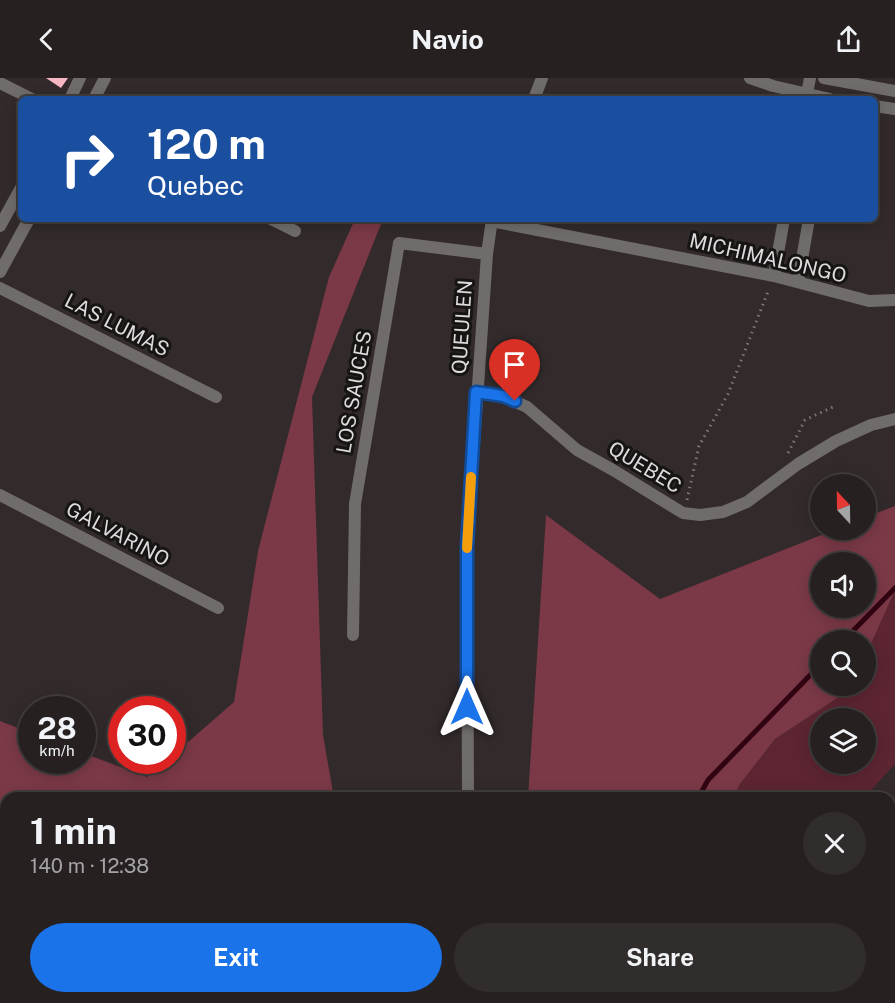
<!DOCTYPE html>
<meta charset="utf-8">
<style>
body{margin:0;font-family:"Public Sans",sans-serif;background:#322d2d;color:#f1f3f6;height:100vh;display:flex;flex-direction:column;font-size:22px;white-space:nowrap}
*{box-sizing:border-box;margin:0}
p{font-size:20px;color:#a4a3a5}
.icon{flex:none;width:33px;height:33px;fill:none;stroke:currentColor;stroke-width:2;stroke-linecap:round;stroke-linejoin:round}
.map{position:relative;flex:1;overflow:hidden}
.details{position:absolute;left:0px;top:714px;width:896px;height:212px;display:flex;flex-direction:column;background:#262020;border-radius:18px 18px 0 0;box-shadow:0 3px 15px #0003,0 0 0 2px #423e3e}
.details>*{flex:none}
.hud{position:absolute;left:18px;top:18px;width:860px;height:126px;border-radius:9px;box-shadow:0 3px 15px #0003,0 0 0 2px #423e3e;background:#1a4fa0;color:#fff;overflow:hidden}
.needle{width:39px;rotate:338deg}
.fabs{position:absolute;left:810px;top:396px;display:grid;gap:12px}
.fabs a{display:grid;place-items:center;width:66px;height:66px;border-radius:50%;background:#262020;box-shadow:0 3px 15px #0003,0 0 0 2px #423e3e;font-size:30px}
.speed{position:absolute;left:18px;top:618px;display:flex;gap:12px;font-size:30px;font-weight:700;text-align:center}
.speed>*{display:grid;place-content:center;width:78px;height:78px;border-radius:50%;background:#262020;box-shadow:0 3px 15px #0003,0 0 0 2px #423e3e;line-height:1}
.speed small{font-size:15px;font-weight:400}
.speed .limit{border:9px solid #d22;background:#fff;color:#111}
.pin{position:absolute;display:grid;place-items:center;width:51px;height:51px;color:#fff;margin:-62px -26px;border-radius:50% 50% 50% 0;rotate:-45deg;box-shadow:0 0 6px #0007}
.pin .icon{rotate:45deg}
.me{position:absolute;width:66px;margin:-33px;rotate:0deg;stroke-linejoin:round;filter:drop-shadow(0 0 4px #0008)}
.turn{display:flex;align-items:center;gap:21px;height:126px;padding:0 30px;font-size:27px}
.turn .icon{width:78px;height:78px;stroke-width:2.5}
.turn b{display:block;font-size:42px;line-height:51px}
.round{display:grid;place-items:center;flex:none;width:63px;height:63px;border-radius:32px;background:#322d2d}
.head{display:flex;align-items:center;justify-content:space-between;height:102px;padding:0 30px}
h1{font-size:36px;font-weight:700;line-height:45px}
.primary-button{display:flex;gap:12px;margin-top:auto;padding:12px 30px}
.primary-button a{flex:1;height:69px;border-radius:36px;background:#1a73e8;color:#fff;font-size:24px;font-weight:700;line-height:69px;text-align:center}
.primary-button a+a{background:#322d2d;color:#f1f3f6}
header{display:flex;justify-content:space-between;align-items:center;height:78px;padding:0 30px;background:#262020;font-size:27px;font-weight:700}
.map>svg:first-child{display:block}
</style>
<header><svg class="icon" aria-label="back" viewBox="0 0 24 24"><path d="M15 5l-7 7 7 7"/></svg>Navio<svg class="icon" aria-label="share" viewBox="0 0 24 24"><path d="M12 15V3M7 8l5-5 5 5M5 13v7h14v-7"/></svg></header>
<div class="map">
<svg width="895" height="925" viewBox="0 0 895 925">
<rect width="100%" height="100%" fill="#322a2b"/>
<path fill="#5d2532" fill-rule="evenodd" d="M895,512V686L864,720H733L740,706L775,661L848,613L851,608H866V577ZM820,640H866V686H820Z"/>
<path fill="#7b3947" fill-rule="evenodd" d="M355,141H383L312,319L323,657L334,720H6V920H688L695,925H0V643L31,655L32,682H82L83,675L147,699L166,683L172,682L173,677L234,624L258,473L329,199Z
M895,428V512L866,577V562H820V608H851L848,613L775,661L740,706L733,720H528L546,437L660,521L834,452H866V439ZM820,484H866V530H820Z"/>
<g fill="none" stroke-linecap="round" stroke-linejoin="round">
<path stroke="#320412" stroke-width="5" d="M844,562L895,510
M698,720L708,702L820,587
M599,920V925"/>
</g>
<path fill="#f7b7c2" d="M46,0H68L61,10Z"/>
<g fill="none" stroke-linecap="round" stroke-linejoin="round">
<path stroke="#7f7879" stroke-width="3" stroke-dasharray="1.5 4.5" stroke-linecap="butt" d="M788,375L805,342L835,328
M634,387L669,396
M687,422L699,368L728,316L769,211"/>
<path stroke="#706c6c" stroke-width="12" d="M750,0L773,8L830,21
M824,0L895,13
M0,5L32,21
M70,21L80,0
M94,21L105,0
M534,21L542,0
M806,21L810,0
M874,28L895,31
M271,141L295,153
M491,143L774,198L869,223L895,222
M0,148L21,110
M0,194L29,141
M774,198L784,141
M798,204L809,141
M0,210L216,319
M476,314L503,318L527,329L577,372L613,392L683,435L700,437L723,434L747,424L798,386L836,363L871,347L895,341
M0,417L218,530
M353,557L355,426L399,165L487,176
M468,720L467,469L487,176L492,141
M890,836L895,830
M805,925L810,920"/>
</g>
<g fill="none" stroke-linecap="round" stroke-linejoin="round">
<defs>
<path id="route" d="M467,629V469L476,314L503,318L515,323"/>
</defs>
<use href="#route" stroke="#114b97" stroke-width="15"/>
<use href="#route" stroke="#1a73e8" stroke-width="10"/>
<path stroke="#f59e0b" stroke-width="10" d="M467,470L471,399"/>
</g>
<g text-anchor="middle" stroke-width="6" stroke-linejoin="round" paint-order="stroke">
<g font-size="20" fill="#dfdadb" stroke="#171414">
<text transform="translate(768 180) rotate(13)" y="7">MICHIMALONGO</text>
<text transform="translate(117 247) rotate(27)" y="7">LAS LUMAS</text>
<text transform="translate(462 249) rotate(-86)" y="7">QUEULEN</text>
<text transform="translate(354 314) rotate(-80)" y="7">LOS SAUCES</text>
<text transform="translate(645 389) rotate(31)" y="7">QUEBEC</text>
<text transform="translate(118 456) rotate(28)" y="7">GALVARINO</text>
</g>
</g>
</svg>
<div class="fabs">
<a><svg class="needle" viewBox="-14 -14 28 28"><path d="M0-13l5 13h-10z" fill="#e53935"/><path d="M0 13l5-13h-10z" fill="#a4a3a5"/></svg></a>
<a><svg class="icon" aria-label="sound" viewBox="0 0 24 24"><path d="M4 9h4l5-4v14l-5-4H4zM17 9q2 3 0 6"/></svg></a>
<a><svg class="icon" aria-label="search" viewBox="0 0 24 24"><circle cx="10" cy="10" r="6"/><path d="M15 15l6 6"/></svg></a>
<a><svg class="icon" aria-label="layers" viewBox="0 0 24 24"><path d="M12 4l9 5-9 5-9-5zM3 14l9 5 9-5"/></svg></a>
</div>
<div class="speed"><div>28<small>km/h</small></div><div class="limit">30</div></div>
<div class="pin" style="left:515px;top:323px;background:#d93025"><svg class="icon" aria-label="arrive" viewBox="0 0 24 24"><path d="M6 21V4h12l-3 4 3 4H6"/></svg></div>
<svg class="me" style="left:467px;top:629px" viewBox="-20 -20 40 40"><path d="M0-17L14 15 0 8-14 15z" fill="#1a73e8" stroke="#fff" stroke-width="4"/></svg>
<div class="hud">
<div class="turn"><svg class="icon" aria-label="right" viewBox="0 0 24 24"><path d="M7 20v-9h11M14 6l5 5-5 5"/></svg><div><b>120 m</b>Quebec</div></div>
</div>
<section class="details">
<div class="head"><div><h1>1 min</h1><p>140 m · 12:38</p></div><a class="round"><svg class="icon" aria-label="close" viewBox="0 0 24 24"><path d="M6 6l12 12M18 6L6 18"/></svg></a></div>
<div class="primary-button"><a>Exit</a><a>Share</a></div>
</section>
</div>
